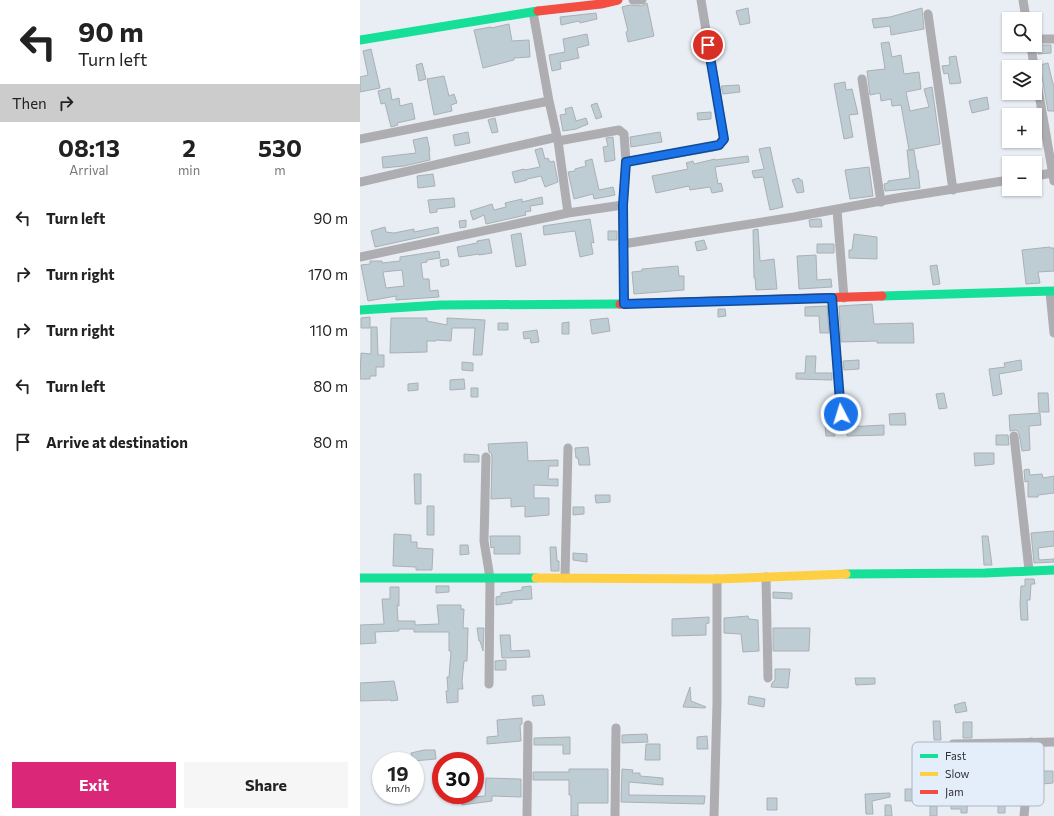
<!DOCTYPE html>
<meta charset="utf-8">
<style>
body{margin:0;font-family:Commissioner,sans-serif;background:#f6f6f6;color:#222;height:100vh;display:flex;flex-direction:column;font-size:15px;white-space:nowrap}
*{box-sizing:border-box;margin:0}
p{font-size:13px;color:#767676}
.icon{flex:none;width:22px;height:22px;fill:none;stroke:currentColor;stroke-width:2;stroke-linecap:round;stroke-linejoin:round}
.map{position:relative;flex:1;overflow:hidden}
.panel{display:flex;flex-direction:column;background:#fff;width:360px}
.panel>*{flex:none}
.hud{background:#fff;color:#222;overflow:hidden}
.fabs{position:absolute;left:642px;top:12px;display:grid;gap:8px}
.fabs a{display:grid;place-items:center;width:40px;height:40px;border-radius:0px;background:#fff;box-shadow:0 1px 3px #0004;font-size:20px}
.speed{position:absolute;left:12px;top:752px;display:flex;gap:8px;font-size:20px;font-weight:700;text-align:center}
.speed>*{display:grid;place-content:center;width:52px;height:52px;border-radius:50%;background:#fff;box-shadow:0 1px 3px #0004;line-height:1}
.speed small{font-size:10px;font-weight:400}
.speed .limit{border:6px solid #d22;background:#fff;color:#111}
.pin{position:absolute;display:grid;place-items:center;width:34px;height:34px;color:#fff;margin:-17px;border:2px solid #fff;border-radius:50%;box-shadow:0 1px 4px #0007}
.me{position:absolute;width:44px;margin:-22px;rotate:355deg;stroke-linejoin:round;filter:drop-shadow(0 0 3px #0008)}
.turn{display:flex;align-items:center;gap:14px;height:84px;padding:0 12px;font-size:18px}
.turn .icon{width:52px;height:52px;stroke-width:2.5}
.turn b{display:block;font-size:28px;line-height:34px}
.then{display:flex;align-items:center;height:38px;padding:0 12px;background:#0003;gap:8px;font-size:15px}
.eta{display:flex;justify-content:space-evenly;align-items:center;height:68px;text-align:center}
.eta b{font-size:24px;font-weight:700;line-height:28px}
.button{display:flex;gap:8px;margin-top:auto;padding:8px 12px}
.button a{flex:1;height:46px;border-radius:0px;background:#db2777;color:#fff;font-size:16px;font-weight:700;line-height:46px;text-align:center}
.button a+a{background:#f6f6f6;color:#222}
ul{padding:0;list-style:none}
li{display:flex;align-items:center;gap:12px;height:56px;padding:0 12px}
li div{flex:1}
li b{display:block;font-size:15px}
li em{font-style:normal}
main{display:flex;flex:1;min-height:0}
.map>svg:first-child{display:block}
</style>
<main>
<section class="panel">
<div class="hud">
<div class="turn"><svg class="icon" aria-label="left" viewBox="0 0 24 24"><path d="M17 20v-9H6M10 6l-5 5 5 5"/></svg><div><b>90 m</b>Turn left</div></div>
<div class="then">Then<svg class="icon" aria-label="right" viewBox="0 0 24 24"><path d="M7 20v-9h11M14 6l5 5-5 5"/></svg></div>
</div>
<div class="eta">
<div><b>08:13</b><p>Arrival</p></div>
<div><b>2</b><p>min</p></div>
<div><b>530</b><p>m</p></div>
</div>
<ul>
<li><svg class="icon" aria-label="left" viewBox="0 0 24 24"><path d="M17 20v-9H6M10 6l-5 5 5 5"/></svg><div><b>Turn left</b></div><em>90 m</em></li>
<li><svg class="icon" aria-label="right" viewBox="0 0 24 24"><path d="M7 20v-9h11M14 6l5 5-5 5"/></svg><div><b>Turn right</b></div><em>170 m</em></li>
<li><svg class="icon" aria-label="right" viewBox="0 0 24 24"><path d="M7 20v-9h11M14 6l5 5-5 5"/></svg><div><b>Turn right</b></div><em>110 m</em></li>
<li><svg class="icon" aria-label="left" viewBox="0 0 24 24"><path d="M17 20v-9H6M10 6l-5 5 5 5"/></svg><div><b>Turn left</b></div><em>80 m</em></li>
<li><svg class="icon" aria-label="arrive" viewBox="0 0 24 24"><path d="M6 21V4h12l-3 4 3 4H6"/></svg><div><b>Arrive at destination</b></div><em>80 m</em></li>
</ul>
<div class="button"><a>Exit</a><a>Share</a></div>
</section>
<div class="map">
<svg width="694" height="816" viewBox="0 0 694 816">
<rect width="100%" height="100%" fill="#e9eef5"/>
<path fill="#beccd3" stroke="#abb0b4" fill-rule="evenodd" d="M287,3L294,36L268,42L266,32L268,31L262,7L270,5L282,6Z
M388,8L390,23L380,25L376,11Z
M562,8L564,29L531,35L530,26L514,28L512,19L530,17Z
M236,13L237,19L220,23L219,21L201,25L200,17Z
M149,24L152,41L169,40L170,57L154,58V60L123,68L114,30L131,27V28Z
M227,34L229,45L217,48L219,58L200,62L201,69L192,71L189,55L205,52L203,39Z
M529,42L532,57L541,55L544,74L559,72L561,89L546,92L550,111L569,107L564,89L572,87L580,144L549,150L541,105L532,106L531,99L521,101L520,93L510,95L507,71L525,69L521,43Z
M677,45H691V53L678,54Z
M11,49L20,88L0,92V77L8,75L3,51Z
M596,56L601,83L590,84L588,73L584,74L582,66L590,65L589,57Z
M62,63L66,79L59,81L56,65Z
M688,63L693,84H694V111H688L680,65Z
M84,76L89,96L94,94L97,103L91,105L92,111L74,115L67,79Z
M485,82L486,90L492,89L498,114L489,115L493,137L484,139L474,84Z
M379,85L380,92L363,94L361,86Z
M30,88L32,100L39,98L40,106L52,103L55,119L37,123L38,125L31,127L25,103L21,104L18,91Z
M627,97L629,109L612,113L609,101Z
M237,103L242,117L236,119L231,105Z
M212,107L216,121L226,118L228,124L216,129L203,131L200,115L206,114L205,109Z
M351,112V119L338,120L337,113Z
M135,118L138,132L132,133L128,120Z
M108,132L110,143L95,146L93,135Z
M300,132L302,142L271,147L270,137Z
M67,137L70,151H69L70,160L44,166L23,168L22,157L56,153L53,140Z
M253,137L255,160L245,162L243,147L248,146L246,138Z
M410,147L423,207L410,210L403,177L394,178L392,171L404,169L399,149Z
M182,148L185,159L188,158L190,162L194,161L198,182L185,187L181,176L167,179V180L155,183L152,172L164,169L165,170L180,167L175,150Z
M547,150H554L557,170H558L560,188L525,191L524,184L528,183V181L550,178Z
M388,156L389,162L355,167L358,184L361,183L363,191L352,193L350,187L330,190L329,186L296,193L292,176L328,169L326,163L333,161L334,164L355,159V160Z
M232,159L239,190L253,187L255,195L234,199L233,194L214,199L208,172L215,171V169L226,166L225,161Z
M509,167L513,196L490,199L485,170Z
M73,174L75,186L58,188L57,176Z
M439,178L440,180H442L444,192L437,193L432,180Z
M182,197L183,204L170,206L171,211L165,212L166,215L126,224L124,215L113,220L110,211L132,204L134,210L146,207L145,203L162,199V202Z
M94,198L95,207L77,209V212L70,213L68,200Z
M230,219L234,243L231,242L233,254L220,257L215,231L184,235L183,226Z
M456,219H461L462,227H450L449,220Z
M106,220V227L100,228L99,221Z
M25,227L26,232L34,233L54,229V232L78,227L79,233L15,247L11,231Z
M398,229L400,261L414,259L417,289L396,290L395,278H394L393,230Z
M248,231H257V240H248Z
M161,233L166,265L156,267L151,235Z
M494,234L517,237V259L489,258V250H492Z
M129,239L132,253L119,255V254L99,257L97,247L117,243V241Z
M344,240L347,249L337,251L335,242Z
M457,244H474V253H457Z
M690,247V248H694V271L678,272L680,283L666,284L662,250Z
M79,251L80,258L67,260V262L61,263L63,279H69L70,291L78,290L79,297L36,300V296L8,301L1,265L10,264V261H22V263L40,261V257ZM42,270L44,286L26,288L23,272Z
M456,255L457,280L471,279L472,287L439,289L437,256Z
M88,259L89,265L81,267L80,260Z
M577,265L580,284L573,285L570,266Z
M318,266L319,276H324V290L274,294L272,272L282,271V269Z
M512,304L514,324L553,323L554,343H517V341L481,342L479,306Z
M467,306L469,333H460L459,316H445V307Z
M358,309H365L366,316L358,317Z
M10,317V328H1V318Z
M31,318H67V321L87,325V318L125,320L122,355H113L115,328H92L91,341L76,340V341H67V352L30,353Z
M248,318L250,331L232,334L230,320Z
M209,322V334H202V323Z
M138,323H148V330H138Z
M11,327H17L18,355H24V367H16V376H10V379H0L1,353L11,354Z
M177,330L179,342L171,343L170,338L164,339L163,332Z
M446,356H456L455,373H472V380L436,379V373H445Z
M499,360V369L484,370L483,361Z
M661,360L662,370L639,374L642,394L633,396L629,369L645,367L644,363Z
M102,362L113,363V371L102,370Z
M104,379L105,389L90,390V380Z
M58,383V390L48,391V384Z
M111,388H118V397H111Z
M584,393L587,408L579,409L576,394Z
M678,393H688L689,412H679Z
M545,413L546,425H530L529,414Z
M680,413L681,425L669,426L670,450L662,451L659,433L656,430L650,431L649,415Z
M524,425V435L487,436V427Z
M465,426H474L475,436H466Z
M636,435H648L649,445H636Z
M167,442L168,461L198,460V466H189L188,479H198V486L174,485V498H189V515L165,517V506L151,507V498L131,499L132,457L131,453L129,452L128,444Z
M228,447L230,465H219L218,458H216L215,448Z
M614,453H634V464L615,466Z
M104,454L119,455V462H104Z
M669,469L670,475L682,474L683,478L694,476V493L678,495V497H668V481L665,482L664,470Z
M54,474H61V504H55Z
M235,495H250V502L236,503Z
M67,506H74V535H67Z
M213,507H224V514L213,515Z
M694,531V546L678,548L679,560L694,559V562L674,563L671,533Z
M34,534L51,535V542H57V548L73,549L72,570H56V567L33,566Z
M130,536H160V554H134V547L131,548Z
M622,536H628L632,565H624Z
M100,545H108L109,554L100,555Z
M190,547H196L197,561H199V571H191Z
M213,553L227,554V562L213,560Z
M665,579H674L675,584H671L670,600H667L668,620H661L660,604L661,586H665Z
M76,586H89V592L76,593Z
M171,586L172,599L152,600V603L136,605V597L141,596V593L162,590V587Z
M30,587H39V606L37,605L38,621H55V625L79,624L77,605H101V609H104L103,628H108L107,661H104L102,681L103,689H98V702L87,703L86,691H88L87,677H89L91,651H89V632H54V629H39V631L15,632L16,643L0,644V625L24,624L22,599H30Z
M413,592L432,593V599L413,598Z
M388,616L389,619L398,620L399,651L383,652L381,634L364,633V618Z
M349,617V623L346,624V635L312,636V619Z
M117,628H124L123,651L120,641H119Z
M413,628H450L449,651H413Z
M140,635H150L151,651L169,650L170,657L142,658Z
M146,660V670H135V661Z
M415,669H430L428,688L411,687L412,683L415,680Z
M495,678H515V684L496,685Z
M34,681L38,700L31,701V700L0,701V683Z
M330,687L331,701L346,707L345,708L323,707Z
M183,695L185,705L173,706L172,696Z
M389,696L405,699L404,707L388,704Z
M605,702L607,711L596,713L594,705Z
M162,718V724L160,725L161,741L127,744V737L138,736L137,720Z
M573,721H580L581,740H574Z
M603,722H612V738H603Z
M287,734L288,742L262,743V735Z
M347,736L348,749H337V737Z
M210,737V754H203V745H174V738Z
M286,744H300V760H285Z
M64,750H75L76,759L53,761L51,753Z
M209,769H248V803H218V816H211V795H209V780H173V772H209Z
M262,769L273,770L272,773H280V776L303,778V785L269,782V795L345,796L344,804L261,802Z
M684,771H693V783L682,784V780L676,781L675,772Z
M126,778L161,779V797L132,796V801L102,805L101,795H112V797L125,796Z
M591,783H608L607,813H601V809H591Z
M545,789H557V801H545Z
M530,793V797L512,801L513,814H506L505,794Z
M407,798H417V810H407Z
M638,799H645V813H638Z
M525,805H531L532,816H525Z
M570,806H577V816H570Z"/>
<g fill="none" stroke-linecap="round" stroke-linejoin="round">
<path stroke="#aeadb1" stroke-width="9" d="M273,0H282
M663,0L666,19
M173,12L189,101L198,141L208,213
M568,14L593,190
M675,39H694
M671,45L674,67
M675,71L694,181
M502,79L521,202
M0,139L189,101
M198,141L259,130L264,134L266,162L263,205L264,304
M266,162L353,147C361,145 364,142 363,133L341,0
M675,176L692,173
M0,182L197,137
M477,210L484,298
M263,244L434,217L537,198L649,180
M0,257L208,213L263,205
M690,292L694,333
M472,298L481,415
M654,436L669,570
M126,457L124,541L130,578L129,684
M406,577L408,678
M205,578L208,448
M593,744L694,742
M167,816L168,725
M255,816L256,728
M354,816L357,703V579
M664,816L671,742"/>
<path stroke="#16e098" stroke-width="9" d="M0,40L178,11
M522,296L694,291
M0,310L81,305L260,304
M486,574L625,573L694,570
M0,578H176"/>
<path stroke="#ffcf43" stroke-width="9" d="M176,578L357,579L486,574"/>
<path stroke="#f24e42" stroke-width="9" d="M178,11L241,4L258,0
M260,304L522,296"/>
</g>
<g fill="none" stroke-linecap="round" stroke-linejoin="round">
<defs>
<path id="route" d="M348,45L364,139L359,145L266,162L263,205L264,304L472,298L481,414"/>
</defs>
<use href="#route" stroke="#114b97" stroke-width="10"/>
<use href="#route" stroke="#1a73e8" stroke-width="7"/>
</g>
<rect x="552" y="742" width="132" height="64" rx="6" fill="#e4edfa" stroke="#aeb5c0" stroke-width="1"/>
<rect x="560" y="754" width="18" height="4" fill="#16e098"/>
<rect x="560" y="772" width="18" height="4" fill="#ffcf43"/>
<rect x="560" y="790" width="18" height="4" fill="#f24e42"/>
<g font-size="11" fill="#303338">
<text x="585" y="760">Fast</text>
<text x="585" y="778">Slow</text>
<text x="585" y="796">Jam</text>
</g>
</svg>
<div class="fabs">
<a><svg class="icon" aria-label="search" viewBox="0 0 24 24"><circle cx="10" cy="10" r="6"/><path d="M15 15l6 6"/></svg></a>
<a><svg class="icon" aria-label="layers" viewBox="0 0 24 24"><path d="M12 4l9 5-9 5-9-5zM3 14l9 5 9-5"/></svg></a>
<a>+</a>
<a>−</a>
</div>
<div class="speed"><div>19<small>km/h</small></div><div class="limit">30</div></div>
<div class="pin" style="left:348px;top:45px;background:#d93025"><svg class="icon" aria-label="arrive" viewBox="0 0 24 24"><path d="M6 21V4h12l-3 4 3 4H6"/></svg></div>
<svg class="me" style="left:481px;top:414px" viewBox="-20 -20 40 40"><circle r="17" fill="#1a73e8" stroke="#fff" stroke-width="3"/><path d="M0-11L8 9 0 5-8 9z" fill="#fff"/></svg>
</div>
</main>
